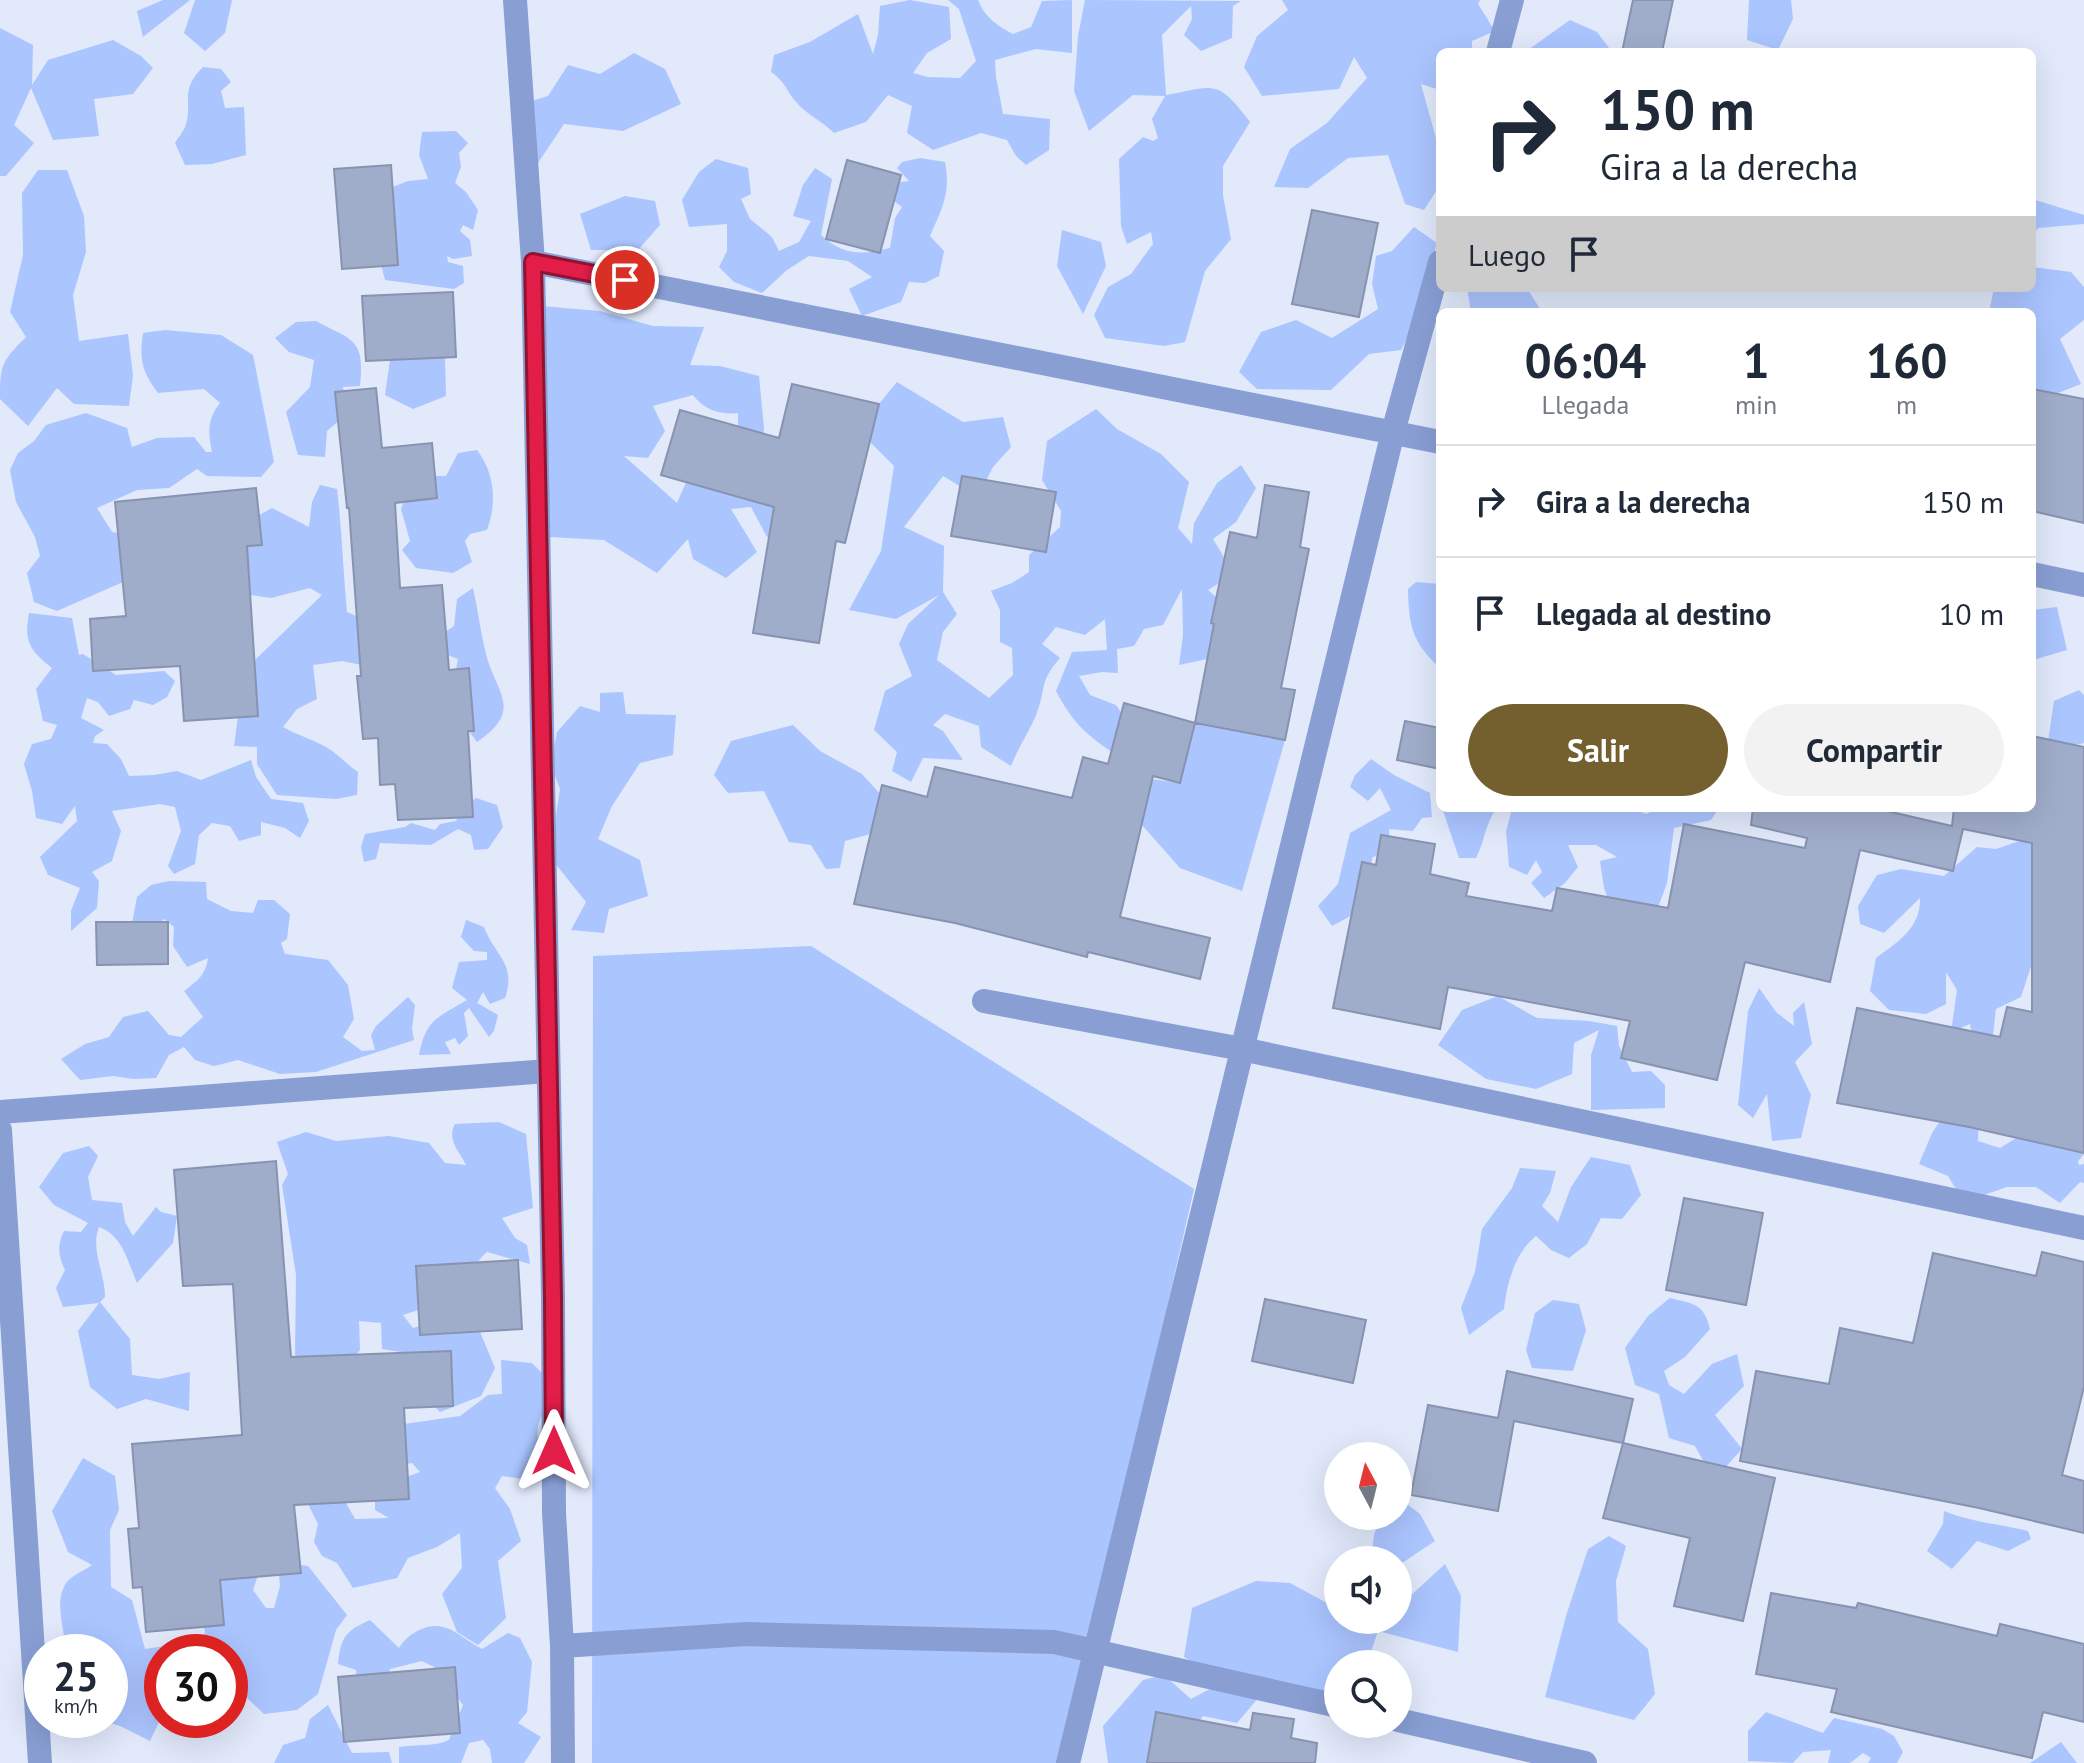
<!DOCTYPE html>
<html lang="es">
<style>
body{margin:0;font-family:"PT Sans",sans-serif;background:#f2f2f3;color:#1f2937;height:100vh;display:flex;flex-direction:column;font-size:30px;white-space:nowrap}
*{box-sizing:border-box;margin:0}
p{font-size:26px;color:#747a83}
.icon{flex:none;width:44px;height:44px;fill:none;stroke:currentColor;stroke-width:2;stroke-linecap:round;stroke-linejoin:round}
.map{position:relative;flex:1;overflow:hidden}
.details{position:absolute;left:1436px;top:308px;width:600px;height:504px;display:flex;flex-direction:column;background:#fff;border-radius:12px;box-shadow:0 8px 32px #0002}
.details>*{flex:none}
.top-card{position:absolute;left:1436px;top:48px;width:600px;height:244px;border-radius:12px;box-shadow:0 8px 32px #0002;background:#fff;color:#1f2937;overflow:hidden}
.needle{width:52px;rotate:353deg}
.buttons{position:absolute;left:1324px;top:1442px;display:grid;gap:16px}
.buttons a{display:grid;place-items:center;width:88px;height:88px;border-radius:50%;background:#fff;box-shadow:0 8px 32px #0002;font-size:40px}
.speed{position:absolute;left:24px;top:1634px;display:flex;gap:16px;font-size:40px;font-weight:700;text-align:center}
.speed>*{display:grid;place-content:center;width:104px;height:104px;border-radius:50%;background:#fff;box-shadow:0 8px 32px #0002;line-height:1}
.speed small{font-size:20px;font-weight:400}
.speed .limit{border:12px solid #d22;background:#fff;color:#111}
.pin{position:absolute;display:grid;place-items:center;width:68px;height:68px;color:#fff;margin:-34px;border:4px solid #fff;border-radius:50%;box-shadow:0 2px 8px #0007}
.me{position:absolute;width:88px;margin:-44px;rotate:0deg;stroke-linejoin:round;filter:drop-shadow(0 0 6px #0008)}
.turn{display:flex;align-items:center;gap:28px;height:168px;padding:0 32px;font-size:36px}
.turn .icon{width:104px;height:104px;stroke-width:2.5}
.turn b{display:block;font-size:56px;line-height:68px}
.then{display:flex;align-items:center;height:76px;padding:0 32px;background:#0003;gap:16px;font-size:30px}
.eta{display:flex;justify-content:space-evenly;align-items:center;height:136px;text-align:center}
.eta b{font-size:48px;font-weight:700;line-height:56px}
.button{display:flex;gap:16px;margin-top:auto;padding:16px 32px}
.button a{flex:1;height:92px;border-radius:48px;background:#745f2f;color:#fff;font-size:32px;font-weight:700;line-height:92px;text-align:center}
.button a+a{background:#f2f2f3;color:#1f2937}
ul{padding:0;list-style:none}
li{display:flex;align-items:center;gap:24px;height:112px;padding:0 32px;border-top:2px solid #e0e1e3}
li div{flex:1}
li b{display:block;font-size:30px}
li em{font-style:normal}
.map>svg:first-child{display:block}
</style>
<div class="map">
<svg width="2084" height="1763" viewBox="0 0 2084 1763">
<rect width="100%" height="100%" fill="#e1e9fb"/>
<path fill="#abc5ff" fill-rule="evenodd" d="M163,0H190L143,37L137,11Z
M195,0H232L225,33L205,51L184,33Z
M910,0L949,7L951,39L927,53L913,73L928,77L960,78L976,61L959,9L948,0H978C984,17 998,26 1013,34L1031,27L1042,1L1072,0V53L1036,49L995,60L996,77L1003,114L1050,119L1049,150L1026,165L1016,156L1007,140L981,133L933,150L907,133L912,106L888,95L866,122L834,133C823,122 805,113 797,103C786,91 786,82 771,72L774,55L810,42L858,14L873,54L878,35L880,6Z
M1085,0L1241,1L1233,6L1232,38L1201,51L1184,35L1192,19L1191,6L1162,35L1166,95C1215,86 1217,78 1250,122L1223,166V195L1231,239L1205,271L1185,342L1164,346L1105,338L1094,315L1108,287L1131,274L1153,244L1151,232L1127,244L1121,226L1119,159L1143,137L1153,141L1158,138L1152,119L1165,96L1133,95L1089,131L1074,91L1078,36Z
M1282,0H1480L1478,4L1495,31L1472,41V52H1440V90L1421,84L1440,153L1438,188L1424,210L1405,204L1388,155L1348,158L1308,188L1274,187L1290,149L1327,123L1367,78L1354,57L1339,89L1262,96L1244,67L1257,36L1288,10Z
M1749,0H1791L1793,19L1778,50L1747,40Z
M1570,20L1597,32L1612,52H1525Z
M0,28L33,45L32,85L48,60L113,40L141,56L153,68L133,94L94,99L99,136L53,140L31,88L14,125L34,143L6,176H0Z
M634,53L665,69L681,104L623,131L564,124L526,181L513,107L548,96L568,65L600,74Z
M203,67L221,69L231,82L221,91L225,108L244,107L246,155L212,164L185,165L175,143C178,138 183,132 185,127C194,103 178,92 203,67Z
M456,131L468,143L459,153L461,167L455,183L466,192L478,210L473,230L463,225L460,231L470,240L472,256L453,259L447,256L448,262L463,266L464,283L454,289L385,280L376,245L382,191L408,181L428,179L419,155L422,132Z
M920,158L945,162C951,193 942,208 930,236L944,251L939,276L925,283L909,282L901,302L862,316L849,289L872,277L848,261L809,256L787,270L762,293L734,282L719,267L727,251V224L689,227L682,200L699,172L716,159L748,168L751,194L741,199L750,219L772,237L779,251L799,242L811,221L793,216L803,185L815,168L832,179L821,235C844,256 861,255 890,248L895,218L902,207L886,195L892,183L909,181L897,168L902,162Z
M38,170H67L84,216L86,252L73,295L79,341L128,334L133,375L129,406L74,404L57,388L28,426L0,399C0,364 2,361 26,337L10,312L23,255L22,193Z
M625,196L655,201L660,225L638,250H591L580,214Z
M2032,199L2084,215V224L2038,228L2032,236Z
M1414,227L1437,243L1414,325L1401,350L1369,354L1331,390L1257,389L1239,372L1261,332L1296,320L1332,338L1378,309L1372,284L1376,256L1392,251Z
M1062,230L1101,242L1106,266L1083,314L1057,266Z
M2032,267L2071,272L2084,287V320L2060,339L2081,384L2045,398L2032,396V312H1989L1994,288H2032Z
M1467,288H1527L1542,312H1471Z
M530,305L600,311L653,326L704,327L690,365L720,366L759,376L764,428L760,471L808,550L767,537L751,507L731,509L757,552L726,578L693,559L688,539L657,573L604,540L531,536ZM693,395C704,410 720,415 738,413V447L695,462L677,503L624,456L648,458L665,431L653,406Z
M316,321C353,341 365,338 360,386L343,387L346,415L327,431L325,457L298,455L286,412L310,387L314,360L289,352L275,338L296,322Z
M165,330L221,335L253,355L274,462L261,477L207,476L197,469L169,488L137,490L97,508L112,532L165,541L132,578L57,611L34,602L27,573L40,556L35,537L16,502L10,470L18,453L34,441L46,425L86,413L127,428L132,447L157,438L194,437L206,452H212C208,433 207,419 220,403L204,389L158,393C142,372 139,359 143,333Z
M445,357L446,396L413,409L385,395L390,360Z
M897,382L963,422L1003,417L1011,447L993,467L978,497L943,476L904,527L944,546L943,592L957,614L943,632L937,660L989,698L1013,675L1012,648L1000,642V610L991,591L1012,583L1029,572V555L1060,527L1061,511L1042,480L1047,441L1096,409L1117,429L1161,454L1189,482L1178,528L1192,544L1194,523L1217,483L1241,465L1256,488L1236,522L1213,539L1234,574L1208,590L1232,611L1221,656L1179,665L1183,635L1182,589L1163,625L1144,629L1134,646L1117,649L1118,673L1102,672L1079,676L1090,695L1116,705L1133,730L1112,752C1084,733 1072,721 1056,691L1072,652L1107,650L1105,619L1085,635L1056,627L1042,644L1060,658C1038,683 1047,688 1036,715C1029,732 1018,748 1011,766L981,747L979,726L945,714L933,725L943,731L963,760L923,758L911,782L892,771L897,752L874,730L885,691L912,676L899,644L908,624L939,595L896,619L849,610L881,551L894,466L870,442L879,404Z
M477,450C495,474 497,502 487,530L470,534L465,541L472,562L453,573L416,568L402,550L410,541L401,509L413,476H446L458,453Z
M320,485L337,489C342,530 343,571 347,612L424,646L454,626L457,599L473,588C478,609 480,630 485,650C494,692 526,709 477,742C452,708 449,702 458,659L442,653L401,673L342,661L313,665L317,699L297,709L283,727C297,735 312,739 326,747C337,753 347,765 358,772L357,795L336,799L277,795L257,764V747L234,746L242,687L254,661L322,595L310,588L271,598L224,591L244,524L272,508L309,527L312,502Z
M1416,582L1440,584V668C1412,642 1409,627 1408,589Z
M2057,607L2067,650L2033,660L2032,663V610Z
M29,613L72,618L79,655L83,654L116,675L164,671L175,681L167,697L153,705L134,700L130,709L109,716L98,702L87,698L81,718L104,730L95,736L93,743L107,744L121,759L129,776L154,775L177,771L201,780L251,760L256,777L271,799L303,803L309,821L300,838L285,828L261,822V835L239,841L230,826L212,823L199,835L195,864L174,874L168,866L181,831L175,807L160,804L112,811L121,831L112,861L92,872L99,881L97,908L71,931V911L80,888L48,875L40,857L77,821L75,806L62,824L36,818L32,791L24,764L32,744L51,739L57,725L43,721L36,689L52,668C29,650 24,641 29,613Z
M2079,690L2084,695V743L2066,747L2044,768L2054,701Z
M623,692L626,714L676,715L673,755L640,763L612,806L598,839L640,860L648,896L609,909L604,933L571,930L586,902L550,857L560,789L551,765L557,732L580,706L600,712V693Z
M1195,723L1285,740L1242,891L1180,868L1142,825L1100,801L1106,773L1180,783Z
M793,725L820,751L862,774L891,806L885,830L845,841L840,868L826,869L811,845L789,842L764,791L728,793L714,775L731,741Z
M1371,759L1394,775L1430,793L1432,817L1422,818L1413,831L1389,829L1390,846L1372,858L1370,892L1373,904L1332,926L1318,906L1338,884L1350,833L1391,810L1380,788L1368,801L1350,787L1355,775Z
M476,798L497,805L503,827L488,849L474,850L471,835L458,829L431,845L380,843L376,859L364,862L361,847L365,834L405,827L411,823L435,830L440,824L456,821L461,809Z
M1442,808H1497C1485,823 1485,841 1476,858H1459Z
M1507,808H1629L1646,814L1662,808H1719L1711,820L1674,828L1667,883L1657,910L1618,926L1604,888L1600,861L1617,857L1596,845H1568L1578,867L1565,883L1544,898L1531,883L1542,872L1536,860L1527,875L1509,867L1506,831L1511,813Z
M2034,836L2033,960L2021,997L1996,1009L1990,1061L1975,1052L1970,1024L1951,1032L1957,990L1946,972V1004L1926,1014L1889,1010L1870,991L1876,958C1898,942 1921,928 1920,898L1884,933L1860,924L1858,906L1877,875L1901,869L1944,876L1977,847L1996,849Z
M169,881L206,882L207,899L231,911L253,913L258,900H274L290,914L287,939L281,943L285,954L328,960L348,985L354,1019L343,1037L362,1051L375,1050L371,1035L376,1026L408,997L415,1005L412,1029L414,1040L316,1072L280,1074L238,1060L214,1066L195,1060L184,1047L169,1055L156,1078L133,1079L113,1076L80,1080L61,1059L85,1044L109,1037L123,1017L148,1011L169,1035L181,1037L203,1017L184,991C197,981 206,975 208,958L187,967L173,946L174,927L164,919L143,939L130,934L137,897L151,885Z
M466,920L484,927C495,956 517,964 505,998L490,1004L483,992L477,1003L498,1015L494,1031L489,1037L469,1008L464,1013L468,1036L459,1045L455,1038L445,1042L451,1054L419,1055C426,1019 437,1018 467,1000L452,988L459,962L487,960V952L474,951L461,937Z
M811,946L1194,1189L1063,1763H592L593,956Z
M1759,988L1776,1012L1794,1026L1793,1013L1804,1002L1812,1044L1795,1062L1811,1095L1801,1138L1772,1141L1767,1094L1753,1118L1738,1105L1748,1011Z
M1498,996L1537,1018L1589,1021L1617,1026L1619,1046L1632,1072L1651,1071L1665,1085V1108L1591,1110V1055L1599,1030L1574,1043L1572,1074L1536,1089L1486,1079L1438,1045L1462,1010Z
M2084,1028V1154L2078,1161L2079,1165L2084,1164V1183L2080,1182L2060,1203L2036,1187H2007L1964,1202L1948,1176L1919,1164L1932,1133L1950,1106L1979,1114L1978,1141L2000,1148L2024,1133Z
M499,1122L526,1134L533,1208L502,1218L515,1238L527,1245L530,1264L487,1252C475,1262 470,1276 460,1287C446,1304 423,1308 403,1315L413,1328L453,1315L476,1322L495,1368L481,1396L440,1412L422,1392L407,1353L382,1349L381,1323L359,1321L360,1350L348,1365L316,1371L295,1355L296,1275L282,1185L288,1174L277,1142L306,1132L336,1141L389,1136L429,1143L445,1163L466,1165C460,1152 446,1140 455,1124Z
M89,1146L98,1156L88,1177L92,1200L122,1203L125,1222L133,1236L156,1207L161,1212L177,1216L173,1243L137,1283C127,1260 123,1236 99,1227C90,1250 105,1272 105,1297L100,1302L130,1339L132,1375L159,1379L190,1372L189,1411L146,1399L117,1409L90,1387L78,1331L99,1303L63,1307L56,1288L65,1270C58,1256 57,1245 64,1231L81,1232L88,1223L54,1205L39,1187L63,1153Z
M1591,1157L1630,1165L1641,1195L1622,1219L1601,1218L1587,1244L1569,1258L1551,1250L1536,1236C1515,1253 1507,1282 1504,1309L1469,1335L1461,1308L1475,1272L1482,1229L1512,1188L1520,1168L1556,1171L1550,1193L1542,1206L1558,1222L1571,1187Z
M1670,1298C1693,1304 1704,1303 1710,1329L1685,1357L1664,1371L1669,1385L1684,1394L1712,1364L1737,1354L1744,1386L1715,1415L1742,1449L1714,1480L1695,1446L1669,1438L1659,1394L1635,1385L1625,1348L1648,1316Z
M1553,1300L1579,1304L1586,1330L1573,1371L1532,1368L1526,1350L1535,1313Z
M501,1360L532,1363L551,1382V1404C535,1421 536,1431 540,1453L525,1479L502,1476L495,1488L510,1509L521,1541L498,1561L506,1618L478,1645L457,1632L442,1594L462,1568L460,1533L437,1547L408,1558L397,1578L353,1588L337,1563L322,1556L314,1542L318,1524L302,1492L341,1494L355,1519L389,1518L375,1510V1488L420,1472L412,1463L376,1470L390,1426L460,1416L488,1395L502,1394Z
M83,1458L115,1476L119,1510L110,1530L111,1587L132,1600L145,1649L203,1640L205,1631L196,1609L195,1576L263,1560L253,1590L266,1608H274L280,1586L278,1562L308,1566L347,1615L336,1630L318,1694L297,1710L264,1714L230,1682V1652H162L159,1722L150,1741L120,1726L100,1720H110V1652H65C66,1629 53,1604 66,1583C71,1576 85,1570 92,1565L68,1552L52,1511Z
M1398,1497L1420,1514L1435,1541L1402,1563L1408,1598L1445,1564L1461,1596L1458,1652L1378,1631L1367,1664H1338V1698L1259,1697L1237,1723L1203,1716L1169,1758L1160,1763H1108L1103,1726L1143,1680L1164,1675L1191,1699L1225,1681L1184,1657L1192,1608L1256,1581L1290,1583L1338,1609V1620H1398V1560H1371L1374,1535L1380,1516H1398Z
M1944,1511C1971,1522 1999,1524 2028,1531L2031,1539L2008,1551L1977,1541L1952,1569L1927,1551L1943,1524Z
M1609,1536L1626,1546L1616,1581L1618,1622L1648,1649L1655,1694L1634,1720L1545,1697L1566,1616L1588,1549Z
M370,1620L399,1648C406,1635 427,1622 443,1627C456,1630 470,1643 482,1649L508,1633L520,1638L532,1662L527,1712L518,1723L541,1737L524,1763H492L490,1749L483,1740L469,1743L461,1763H399V1747C417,1744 434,1747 449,1740L463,1705L434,1667L422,1661L390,1669L388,1685L358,1689L356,1670L338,1664C341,1636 346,1631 370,1620Z
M328,1705L352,1753L389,1752L392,1763H274L283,1745L305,1738L310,1719Z
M1766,1712L1823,1733L1834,1718L1882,1729L1894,1736L1903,1752L1897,1763H1868L1871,1758L1863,1753L1850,1763H1828L1831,1750L1803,1752L1793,1763L1748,1761V1731Z
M2061,1742L2077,1763H2030Z"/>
<path fill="#a0adca" stroke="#8793af" stroke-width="2" d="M1633,0H1673L1662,52H1622Z
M847,160L901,175L880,253L826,239Z
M391,165L398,265L342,269L334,169Z
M1312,210L1378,223L1359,317L1292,304Z
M453,292L456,357L366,361L362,296Z
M792,384L879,404L845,543L836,541L819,643L753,633L774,507L661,475L680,410L779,438Z
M376,388L382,448L432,443L437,498L395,503L400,588L442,585L449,670L469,668L474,731H468L473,817L398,820L395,784L380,785L378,738L363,739L357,676H361L349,508H347L335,392Z
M2032,389L2084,399V523L2032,511Z
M962,476L1056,492L1046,552L951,536Z
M1265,485L1309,492L1300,547L1309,549L1281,688L1295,690L1285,740L1195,723L1214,624L1211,623L1230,532L1257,538Z
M256,488L262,545L247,546L258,716L184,721L180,666L93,671L90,619L126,616L115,502Z
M1124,703L1195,723L1180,783L1153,776L1120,917L1210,938L1200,979L1088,952L1087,957L955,923L854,904L882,785L927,797L935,767L1072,798L1083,757L1108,764Z
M1405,721L1440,728V769L1397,760Z
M2032,736L2084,747V1153L1969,1127L1837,1103L1857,1008L2000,1037L2007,1007L2032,1012V843L1963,829L1953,871L1860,850L1830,982L1745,962L1717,1080L1621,1058L1630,1021L1498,996L1448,987L1440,1029L1333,1008L1362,862L1376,865L1381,835L1435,844L1430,874L1469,883L1466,896L1552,911L1557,888L1668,908L1684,824L1805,848L1807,838L1751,825L1753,808H1874L1952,826L1954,808H2032Z
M96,922H168V964L97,965Z
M276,1161L291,1357L451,1351L453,1406L404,1408L409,1499L294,1505L301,1573L220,1580L224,1625L146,1632L142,1587L133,1588L128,1529L139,1528L132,1444L242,1435L233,1284L183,1286L174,1170Z
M1684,1198L1763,1213L1746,1305L1666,1290Z
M2042,1252L2084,1262V1387L2062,1475L2084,1481V1533L1979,1508L1740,1461L1756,1371L1829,1384L1840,1328L1913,1343L1933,1253L2036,1276Z
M518,1260L522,1329L420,1335L416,1266Z
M1265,1299L1366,1320L1353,1383L1252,1361Z
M1507,1371L1633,1399L1623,1443L1514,1421L1498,1511L1411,1495L1428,1405L1498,1418Z
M1623,1443L1775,1478L1743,1621L1674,1606L1690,1538L1603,1518Z
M1771,1593L1856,1608L1858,1603L1997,1636L2000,1624L2084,1644V1722L2043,1712L2032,1758L1831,1712L1837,1689L1756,1674Z
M455,1667L460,1733L344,1742L338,1677Z
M1156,1712L1250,1730L1253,1713L1294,1719L1291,1738L1317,1743L1315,1763H1147Z"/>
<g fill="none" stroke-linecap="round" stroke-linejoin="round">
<path stroke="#899fd4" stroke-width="24" d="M515,0L533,262L553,1296L554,1513L562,1646L563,1763
M1498,52L1512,0
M533,262L1440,442
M2032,574L2084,585
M984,1001L1242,1049L2084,1228
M0,1112L548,1071
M0,1130L40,1763
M562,1646L747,1634L1054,1642L1338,1706
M1398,1720L1585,1763
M1068,1763L1393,432L1440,262"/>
</g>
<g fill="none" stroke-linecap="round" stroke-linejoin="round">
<defs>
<path id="route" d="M554,1451L553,1296L533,262L625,280"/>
</defs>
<use href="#route" stroke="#92132f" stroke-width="20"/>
<use href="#route" stroke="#e11d48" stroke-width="14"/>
</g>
</svg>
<div class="buttons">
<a><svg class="needle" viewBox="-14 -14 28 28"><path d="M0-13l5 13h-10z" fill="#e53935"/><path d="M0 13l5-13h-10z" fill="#747a83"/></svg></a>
<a><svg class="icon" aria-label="sound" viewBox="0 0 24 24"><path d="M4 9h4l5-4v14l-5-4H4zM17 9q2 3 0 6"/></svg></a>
<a><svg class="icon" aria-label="search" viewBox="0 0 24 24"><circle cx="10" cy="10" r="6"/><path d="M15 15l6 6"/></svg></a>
</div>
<div class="speed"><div>25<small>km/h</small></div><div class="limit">30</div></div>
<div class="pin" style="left:625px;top:280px;background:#d93025"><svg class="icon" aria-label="arrive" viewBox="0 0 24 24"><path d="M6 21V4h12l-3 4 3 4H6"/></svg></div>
<svg class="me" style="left:554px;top:1451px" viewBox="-20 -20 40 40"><path d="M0-17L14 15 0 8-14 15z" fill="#e11d48" stroke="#fff" stroke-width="4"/></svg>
<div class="top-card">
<div class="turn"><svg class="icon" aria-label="right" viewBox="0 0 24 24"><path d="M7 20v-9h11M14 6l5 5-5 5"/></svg><div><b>150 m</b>Gira a la derecha</div></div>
<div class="then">Luego<svg class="icon" aria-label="arrive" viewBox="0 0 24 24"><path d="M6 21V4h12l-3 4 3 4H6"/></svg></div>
</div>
<section class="details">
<div class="eta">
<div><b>06:04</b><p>Llegada</p></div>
<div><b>1</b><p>min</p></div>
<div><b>160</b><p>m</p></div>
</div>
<ul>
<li><svg class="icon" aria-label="right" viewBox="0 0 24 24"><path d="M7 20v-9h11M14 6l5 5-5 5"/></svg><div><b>Gira a la derecha</b></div><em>150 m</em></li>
<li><svg class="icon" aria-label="arrive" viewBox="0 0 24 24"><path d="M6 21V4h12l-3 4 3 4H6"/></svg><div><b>Llegada al destino</b></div><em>10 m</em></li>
</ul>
<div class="button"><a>Salir</a><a>Compartir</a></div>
</section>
</div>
